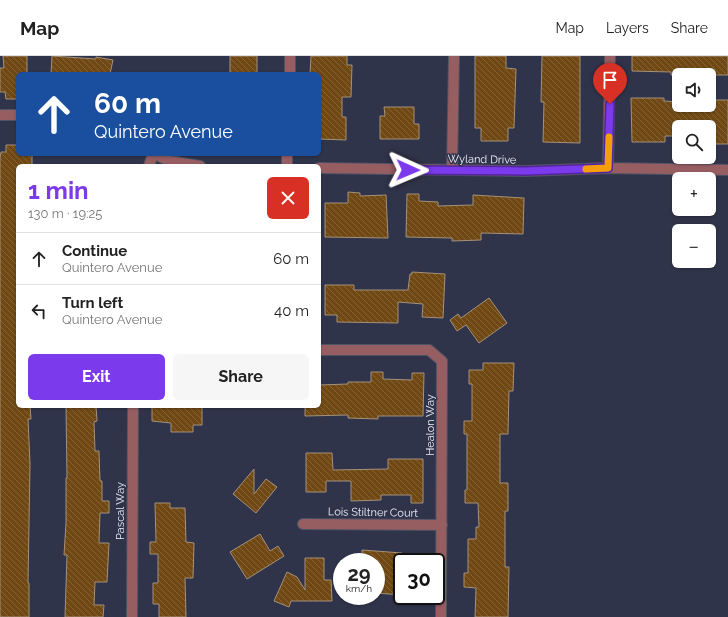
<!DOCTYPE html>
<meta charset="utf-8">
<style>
body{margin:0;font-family:Raleway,sans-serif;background:#f6f6f6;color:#222;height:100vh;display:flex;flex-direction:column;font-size:15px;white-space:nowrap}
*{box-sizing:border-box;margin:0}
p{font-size:13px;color:#767676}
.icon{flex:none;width:22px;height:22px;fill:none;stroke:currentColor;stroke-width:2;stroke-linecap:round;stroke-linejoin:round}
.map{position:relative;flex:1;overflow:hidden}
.drawer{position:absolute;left:16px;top:108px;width:305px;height:244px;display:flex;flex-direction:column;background:#fff;border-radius:6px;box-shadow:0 1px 3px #0004}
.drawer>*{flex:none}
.top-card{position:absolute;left:16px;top:16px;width:305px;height:84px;border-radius:6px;box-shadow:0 1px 3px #0004;background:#1a4fa0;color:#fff;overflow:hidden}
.buttons{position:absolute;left:672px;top:12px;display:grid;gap:8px}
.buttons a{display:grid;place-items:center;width:44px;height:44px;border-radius:6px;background:#fff;box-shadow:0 1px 3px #0004;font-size:20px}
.speed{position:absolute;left:333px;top:497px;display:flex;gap:8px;font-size:20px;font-weight:700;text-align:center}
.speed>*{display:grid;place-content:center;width:52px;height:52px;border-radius:50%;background:#fff;box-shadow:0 1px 3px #0004;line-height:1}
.speed small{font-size:10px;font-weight:400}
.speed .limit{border:2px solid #111;border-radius:6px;background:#fff;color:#111}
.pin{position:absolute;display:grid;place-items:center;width:34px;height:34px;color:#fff;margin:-41px -17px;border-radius:50% 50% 50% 0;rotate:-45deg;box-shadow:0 0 4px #0007}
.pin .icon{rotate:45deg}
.me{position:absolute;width:44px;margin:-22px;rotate:91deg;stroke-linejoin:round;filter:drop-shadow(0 0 3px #0008)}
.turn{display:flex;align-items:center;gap:14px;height:84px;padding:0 12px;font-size:18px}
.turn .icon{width:52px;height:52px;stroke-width:2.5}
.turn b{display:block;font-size:28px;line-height:34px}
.round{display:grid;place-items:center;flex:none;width:42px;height:42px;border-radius:6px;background:#f6f6f6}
.overview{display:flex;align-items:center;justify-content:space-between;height:68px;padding:0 12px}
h1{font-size:24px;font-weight:700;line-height:30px;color:#7c3aed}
.cta{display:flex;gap:8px;margin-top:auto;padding:8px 12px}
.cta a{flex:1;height:46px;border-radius:6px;background:#7c3aed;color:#fff;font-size:16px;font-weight:700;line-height:46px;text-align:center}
.cta a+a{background:#f6f6f6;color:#222}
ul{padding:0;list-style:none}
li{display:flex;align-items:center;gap:12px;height:52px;padding:0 12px;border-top:1px solid #e0e0e0}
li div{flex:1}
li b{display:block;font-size:15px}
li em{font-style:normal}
header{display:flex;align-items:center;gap:24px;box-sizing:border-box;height:56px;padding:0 20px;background:#fff;border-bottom:1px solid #e0e0e0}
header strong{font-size:19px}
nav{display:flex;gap:22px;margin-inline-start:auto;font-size:14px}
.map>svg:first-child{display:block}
</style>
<header>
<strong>Map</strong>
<nav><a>Map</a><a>Layers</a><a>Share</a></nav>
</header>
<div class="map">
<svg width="728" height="561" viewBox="0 0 728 561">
<defs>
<pattern id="building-back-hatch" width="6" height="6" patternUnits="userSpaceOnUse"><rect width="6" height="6" fill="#6f4813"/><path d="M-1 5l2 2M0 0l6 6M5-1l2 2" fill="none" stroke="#846336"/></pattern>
</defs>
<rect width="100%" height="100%" fill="#30344a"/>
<path fill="url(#building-back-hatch)" stroke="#a5917b" d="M3,0H27V18H18V43H6L5,36H0V12H4Z
M52,0L96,3V1L113,4L110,18H51Z
M230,0H257V18H230Z
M311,0H347V9H352L351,41H342V61H346V84L319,83V18H310Z
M475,0H506V12L516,13L514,72H508V85H481V72H475Z
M542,0H580V87L543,86L544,46H541Z
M632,0H728V19H671V16L632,15Z
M631,42H664V45L679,46V49H709V44H728V88H709V71H679V80H665V86H632Z
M384,51H414V68H419V83H380V60H385Z
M6,89H18V98H32V110H18V350H30L31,363H28L30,408L28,527H29V561H0V102L1,96H6Z
M348,136L360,137V140L386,139L388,182L325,181V147H348Z
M407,138H419V145L438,146V150L473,149V139L524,142L523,178L481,177V184L452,185V182L406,181Z
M412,216L445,218L443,262L422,261L423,248L398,246V267L337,266V259H325V229H354V234H408L410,218H412Z
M489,242L507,267L479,287L466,269L457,275L450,264L458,258L461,262Z
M483,307H514L513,335H509L508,378H500V427H508V455H505V511H509L508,561H475L476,532L464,531V517H468V483H476V471H479L478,447H465V434H467V378H464V365H472V328H469V314H483Z
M371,316H383V323L412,324V317H424L423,360H378V363L348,362V359L305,360V350H319V329L348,328V326H371Z
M66,350H96L97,365L94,366L95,395H99L100,425H102V445H109V457H100L99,487H109L107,526H95L94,549H104L103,561H65L67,499H64L66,467V422H67Z
M152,350H202V369H193V376H171V367L152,365Z
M306,397H332L333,414L388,413V403H423V447H411V439H381V444L351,445V425H326V436H306Z
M254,413V438L266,423L277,431L256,457L233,438Z
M155,447H170V452H185L186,486L194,487L193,522H185L186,561H159V548H153V527H158V498H150V486H156Z
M260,478L270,495L278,490L284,500L247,523L230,496Z
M362,494L402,497V539L376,537V505L362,506Z
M305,502H324V524H331L332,545H291L289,551L274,545L287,516L297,521L305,534Z"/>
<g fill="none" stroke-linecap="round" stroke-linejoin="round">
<defs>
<path id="minor" d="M290,18V0
M0,59H18
M155,98L169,105L200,110
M149,110L153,98
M287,110V98
M319,112L525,115L608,112L610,0
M608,112L728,114
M452,114L454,0
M319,294H429L442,305L441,561
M303,468L442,469
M132,561L133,350"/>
</defs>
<use href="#minor" stroke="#4e5266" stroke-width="12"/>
<use href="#minor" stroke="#975e62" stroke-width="10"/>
</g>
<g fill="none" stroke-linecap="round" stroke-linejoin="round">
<defs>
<path id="route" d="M408,114L525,115L608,112L610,48"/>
</defs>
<use href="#route" stroke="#51269a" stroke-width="10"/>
<use href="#route" stroke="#7c3aed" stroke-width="7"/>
<path stroke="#f59e0b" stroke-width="7" d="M586,113L608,112L609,81"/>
</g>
<g text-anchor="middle" stroke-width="3" stroke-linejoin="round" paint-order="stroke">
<g font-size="11" fill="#ebeefc" stroke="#30344a">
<text transform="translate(482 103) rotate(1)" y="4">Wyland Drive</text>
<text transform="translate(430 369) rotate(-90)" y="4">Healon Way</text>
<text transform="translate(120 455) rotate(-90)" y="4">Pascal Way</text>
<text transform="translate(373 456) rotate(1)" y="4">Lois Stiltner Court</text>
</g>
</g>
</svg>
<div class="buttons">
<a><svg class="icon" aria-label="sound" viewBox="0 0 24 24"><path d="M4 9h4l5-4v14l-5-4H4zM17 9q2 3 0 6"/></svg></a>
<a><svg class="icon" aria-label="search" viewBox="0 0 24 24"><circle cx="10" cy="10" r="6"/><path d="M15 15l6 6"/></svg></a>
<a>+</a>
<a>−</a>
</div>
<div class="speed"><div>29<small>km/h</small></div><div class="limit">30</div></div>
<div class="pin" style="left:610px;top:48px;background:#d93025"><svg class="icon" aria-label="arrive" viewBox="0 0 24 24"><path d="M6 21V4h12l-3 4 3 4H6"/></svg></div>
<svg class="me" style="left:408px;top:114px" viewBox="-20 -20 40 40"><path d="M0-17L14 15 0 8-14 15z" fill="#7c3aed" stroke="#fff" stroke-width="4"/></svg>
<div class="top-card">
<div class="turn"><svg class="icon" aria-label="ahead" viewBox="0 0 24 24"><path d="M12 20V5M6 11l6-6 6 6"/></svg><div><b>60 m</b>Quintero Avenue</div></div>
</div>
<section class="drawer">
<div class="overview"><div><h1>1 min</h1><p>130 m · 19:25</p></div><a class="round" style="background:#d93025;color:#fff"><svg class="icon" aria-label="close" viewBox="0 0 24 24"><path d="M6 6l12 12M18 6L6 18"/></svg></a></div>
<ul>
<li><svg class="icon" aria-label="ahead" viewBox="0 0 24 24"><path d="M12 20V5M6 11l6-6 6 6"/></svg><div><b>Continue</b><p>Quintero Avenue</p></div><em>60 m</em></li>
<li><svg class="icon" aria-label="left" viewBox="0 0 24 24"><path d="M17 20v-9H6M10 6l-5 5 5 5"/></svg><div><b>Turn left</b><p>Quintero Avenue</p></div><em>40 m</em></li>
</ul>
<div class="cta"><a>Exit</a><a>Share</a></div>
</section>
</div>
